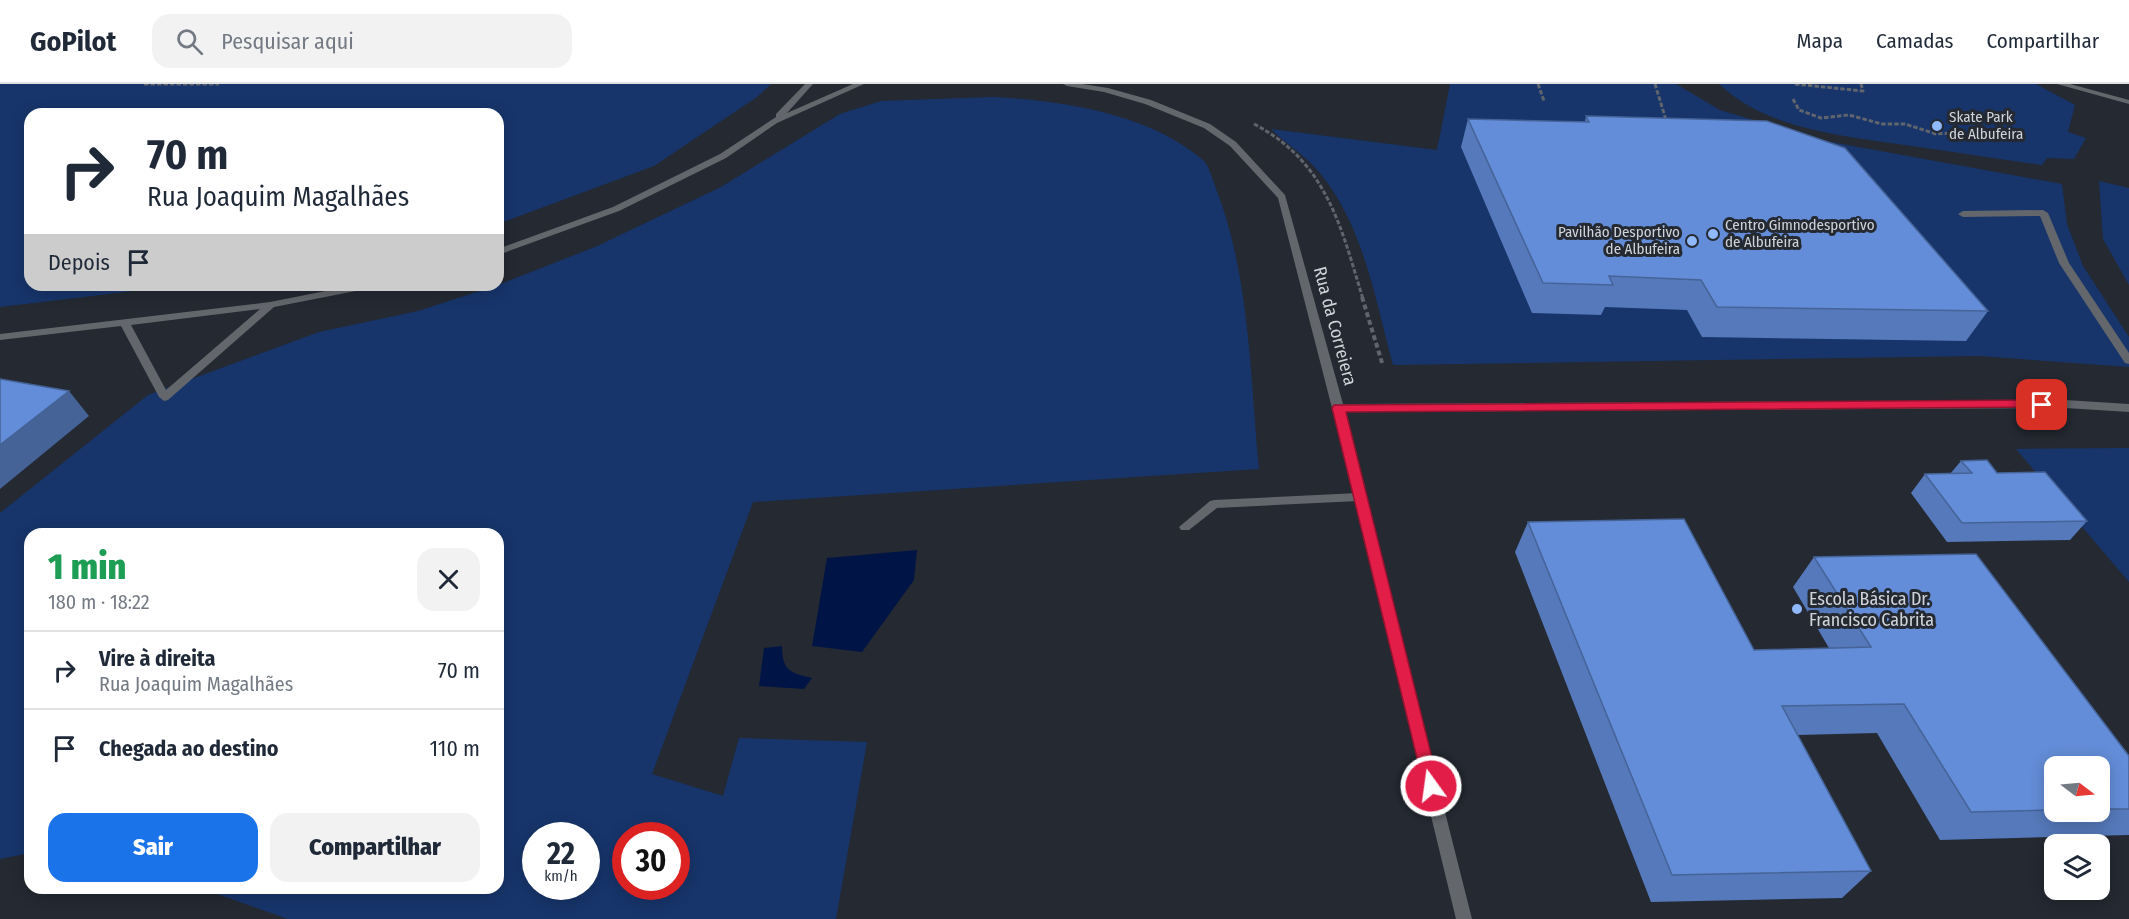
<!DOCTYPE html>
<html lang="pt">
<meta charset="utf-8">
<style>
body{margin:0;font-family:"Fira Sans Condensed",sans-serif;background:#f2f2f3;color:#1f2937;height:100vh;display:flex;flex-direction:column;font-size:22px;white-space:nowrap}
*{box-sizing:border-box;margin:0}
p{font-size:20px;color:#747a83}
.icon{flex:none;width:33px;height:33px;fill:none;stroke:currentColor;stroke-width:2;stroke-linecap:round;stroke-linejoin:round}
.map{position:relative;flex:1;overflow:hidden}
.sheet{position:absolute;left:24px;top:444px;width:480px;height:366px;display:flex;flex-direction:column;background:#fff;border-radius:18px;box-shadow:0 3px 15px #0003}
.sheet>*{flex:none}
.hud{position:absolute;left:24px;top:24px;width:480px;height:183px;border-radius:18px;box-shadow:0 3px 15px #0003;background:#fff;color:#1f2937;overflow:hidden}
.needle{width:39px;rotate:106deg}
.buttons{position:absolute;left:2044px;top:672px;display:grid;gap:12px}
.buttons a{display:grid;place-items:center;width:66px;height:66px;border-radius:12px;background:#fff;box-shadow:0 3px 15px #0003;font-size:30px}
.speed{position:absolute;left:522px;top:738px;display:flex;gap:12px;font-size:30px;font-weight:700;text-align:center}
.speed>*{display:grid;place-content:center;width:78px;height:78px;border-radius:50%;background:#fff;box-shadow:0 3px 15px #0003;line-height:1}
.speed small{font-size:15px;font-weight:400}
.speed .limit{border:9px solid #d22;background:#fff;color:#111}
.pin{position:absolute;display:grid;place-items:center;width:51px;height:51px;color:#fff;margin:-26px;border-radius:12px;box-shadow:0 3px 9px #0006}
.me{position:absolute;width:66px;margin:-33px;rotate:346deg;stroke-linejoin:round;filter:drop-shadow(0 0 4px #0008)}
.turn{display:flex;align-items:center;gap:21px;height:126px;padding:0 24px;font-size:27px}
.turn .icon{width:78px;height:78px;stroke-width:2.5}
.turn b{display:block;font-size:42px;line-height:51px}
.then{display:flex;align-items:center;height:57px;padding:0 24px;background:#0003;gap:12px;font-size:22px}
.round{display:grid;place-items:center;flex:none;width:63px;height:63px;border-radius:18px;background:#f2f2f3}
.headline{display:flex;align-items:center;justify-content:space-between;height:102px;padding:0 24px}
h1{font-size:36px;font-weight:800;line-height:45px;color:#1e9e55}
.button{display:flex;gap:12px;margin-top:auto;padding:12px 24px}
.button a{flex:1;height:69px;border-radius:18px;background:#1a73e8;color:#fff;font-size:24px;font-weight:800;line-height:69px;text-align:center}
.button a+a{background:#f2f2f3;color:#1f2937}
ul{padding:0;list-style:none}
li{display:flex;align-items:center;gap:18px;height:78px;padding:0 24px;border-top:2px solid #e0e1e3}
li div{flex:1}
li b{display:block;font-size:22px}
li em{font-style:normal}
header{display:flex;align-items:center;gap:36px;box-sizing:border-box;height:84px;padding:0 30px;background:#fff;border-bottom:2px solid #e0e1e3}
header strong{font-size:28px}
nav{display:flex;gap:33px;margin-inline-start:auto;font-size:21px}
.search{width:420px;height:54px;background:#f2f2f3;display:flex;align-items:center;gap:15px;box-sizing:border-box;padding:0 21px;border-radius:18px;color:#747a83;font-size:22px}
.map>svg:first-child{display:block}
</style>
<header>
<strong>GoPilot</strong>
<div class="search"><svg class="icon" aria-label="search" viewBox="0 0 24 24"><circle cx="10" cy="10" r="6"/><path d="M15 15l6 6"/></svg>Pesquisar aqui</div>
<nav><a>Mapa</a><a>Camadas</a><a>Compartilhar</a></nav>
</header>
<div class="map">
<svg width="2129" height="835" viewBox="0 0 2129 835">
<rect width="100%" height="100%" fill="#242932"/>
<path fill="#17356b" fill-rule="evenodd" d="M0,0H771L757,13L654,82L498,140V30H30V201H184L0,223Z
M1450,0H1676L1720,26L1820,56L2062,100L2067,140L2083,182L2129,253V283L1979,272L1393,281C1375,215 1364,142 1319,88C1305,71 1286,60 1271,45L1437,66Z
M1719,0H2036L2075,21L2068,48L2086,54L2074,75L2047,74L2042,81C1998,75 1955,68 1911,62C1846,52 1769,47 1719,0Z
M993,13C1062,17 1149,29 1204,77C1209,82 1212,94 1215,102C1250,190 1250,292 1259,385L753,418L652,690L723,712L739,654L867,658L836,835H288L200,804H498V450H30V769L0,775V429L148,311L319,248L418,227L498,201L595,163L721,103L840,30L881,17ZM536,752H586V802H536ZM626,752H676V802H626Z
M2099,97L2129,104V201L2103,155Z
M2129,364V498L2016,365Z"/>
<path fill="#001546" d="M917,466L914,496L862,568L812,562L827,474Z
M782,562C782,587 791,589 812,594L804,605L759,602L764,564Z"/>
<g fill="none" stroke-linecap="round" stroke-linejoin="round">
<path stroke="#60646c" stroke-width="3" stroke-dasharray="4.5 2" stroke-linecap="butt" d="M144,0H219
M1538,0L1544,17
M1655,0L1666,36
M1795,0L1863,7L1861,0
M1793,15L1799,26L1821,34L1849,31L1882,40H1905L1936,50L1952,49L1973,55
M1254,40C1327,78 1341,143 1363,215"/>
<path stroke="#60646c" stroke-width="4" stroke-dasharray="5 3" stroke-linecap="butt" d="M1362,213L1383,282"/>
<path fill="#63666b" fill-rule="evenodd" d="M2043,126L2048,129L2069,179L2129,269V280L2125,279L2059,179L2040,132L1963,133L1958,130L1963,127Z
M1358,409L1364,413L1358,417L1217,424L1189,446H1181L1179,443L1210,417L1214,416Z"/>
<path fill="#63666b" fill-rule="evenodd" d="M805,0H813L787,29L853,0H864L777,39L726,74L619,127L498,171V165L613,123L720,70L776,33V30Z
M1063,0H1082L1108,4L1151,16L1210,40L1236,58L1285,111L1343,320L2065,316L2129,320V328L2065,324L1344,328L1472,835H1456L1332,324L1278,114L1230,62L1204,44L1145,20L1104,8L1067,2Z
M2057,0H2070L2129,16V20Z
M356,201H376L371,204L274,223L168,316L164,317L159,313L121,242L0,256V250L270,218ZM260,225L166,306L131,241Z"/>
</g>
<path fill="#5579ba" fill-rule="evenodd" d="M1586,32L1988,227L1966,257L1702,253L1687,226L1605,223L1601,231L1532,229L1461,63L1468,35L1585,38Z
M1961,377L1997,389L2087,437L2070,456L1947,458L1911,409L1925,390H1950Z
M1528,438L1754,566L1829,564L1793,503L1814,473L2129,672V751L1940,756L1877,649L1798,651L1871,787L1842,814L1651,818L1515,468ZM2055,682H2100V728H2055Z"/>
<path fill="#456397" d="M69,307L89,332L0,405V361Z"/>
<path fill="#638dd8" stroke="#456397" stroke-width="1.5" d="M1586,32L1767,37L1845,64L1988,227L1717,223L1701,196L1609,192L1613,201L1543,199L1468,35L1589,38Z
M0,295L69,307L0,361Z
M1987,376L1997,389L2045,388L2087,437L1962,439L1925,390L1972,389L1961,377Z
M1684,435L1754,566L1871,563L1814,473L1976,470L2129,672V725H2100V682H2055V726L1971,728L1904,620L1782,622L1871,787L1672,791L1528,438Z"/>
<path fill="#e11d48" stroke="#92132f" stroke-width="1.5" d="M2042,316L2048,321L2046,323L1346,328L1439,702L1437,707L1431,709L1425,707L1332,324L1334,321Z"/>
<g fill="#90b8fd" stroke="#242932" stroke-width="2">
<circle cx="1937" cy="42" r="6"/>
<circle cx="1713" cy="150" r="6"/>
<circle cx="1692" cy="157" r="6"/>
<circle cx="1797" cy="525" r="6"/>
</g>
<g text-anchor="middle" stroke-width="6" stroke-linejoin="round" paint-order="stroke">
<g font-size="15" fill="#d0d4da" stroke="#242932" text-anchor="start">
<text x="1949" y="38">Skate Park<tspan x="1949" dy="17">de Albufeira</tspan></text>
<text x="1725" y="146">Centro Gimnodesportivo<tspan x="1725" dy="17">de Albufeira</tspan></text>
<text x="1680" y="153" text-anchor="end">Pavilhão Desportivo<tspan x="1680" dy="17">de Albufeira</tspan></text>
</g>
<g font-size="18" fill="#d0d4da" stroke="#242932">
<text transform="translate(1335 242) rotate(75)" y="6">Rua da Correiera</text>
</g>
<g font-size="18" fill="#d0d4da" stroke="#242932" text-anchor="start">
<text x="1809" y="521">Escola Básica Dr.<tspan x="1809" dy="21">Francisco Cabrita</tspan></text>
</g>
</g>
</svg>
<div class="buttons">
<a><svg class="needle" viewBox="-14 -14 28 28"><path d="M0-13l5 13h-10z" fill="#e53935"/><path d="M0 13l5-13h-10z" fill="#747a83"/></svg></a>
<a><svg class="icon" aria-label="layers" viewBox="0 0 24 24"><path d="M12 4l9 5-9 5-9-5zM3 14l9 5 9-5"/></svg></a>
</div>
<div class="speed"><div>22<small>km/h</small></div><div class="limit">30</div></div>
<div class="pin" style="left:2042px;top:321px;background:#d93025"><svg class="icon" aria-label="arrive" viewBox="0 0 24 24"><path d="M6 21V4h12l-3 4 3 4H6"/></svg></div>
<svg class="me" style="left:1431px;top:702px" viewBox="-20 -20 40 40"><circle r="17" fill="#e11d48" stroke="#fff" stroke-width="3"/><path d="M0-11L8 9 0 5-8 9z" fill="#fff"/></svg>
<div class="hud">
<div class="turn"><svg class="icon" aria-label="right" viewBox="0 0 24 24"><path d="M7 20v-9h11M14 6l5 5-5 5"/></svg><div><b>70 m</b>Rua Joaquim Magalhães</div></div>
<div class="then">Depois<svg class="icon" aria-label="arrive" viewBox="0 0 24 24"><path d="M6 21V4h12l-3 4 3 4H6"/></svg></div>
</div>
<section class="sheet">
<div class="headline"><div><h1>1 min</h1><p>180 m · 18:22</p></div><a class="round"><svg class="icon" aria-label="close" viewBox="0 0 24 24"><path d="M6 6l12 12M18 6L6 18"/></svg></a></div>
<ul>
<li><svg class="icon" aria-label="right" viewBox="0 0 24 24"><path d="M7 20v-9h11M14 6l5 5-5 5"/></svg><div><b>Vire à direita</b><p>Rua Joaquim Magalhães</p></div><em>70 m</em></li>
<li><svg class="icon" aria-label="arrive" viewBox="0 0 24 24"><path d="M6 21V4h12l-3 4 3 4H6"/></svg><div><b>Chegada ao destino</b></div><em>110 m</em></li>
</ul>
<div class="button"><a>Sair</a><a>Compartilhar</a></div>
</section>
</div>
